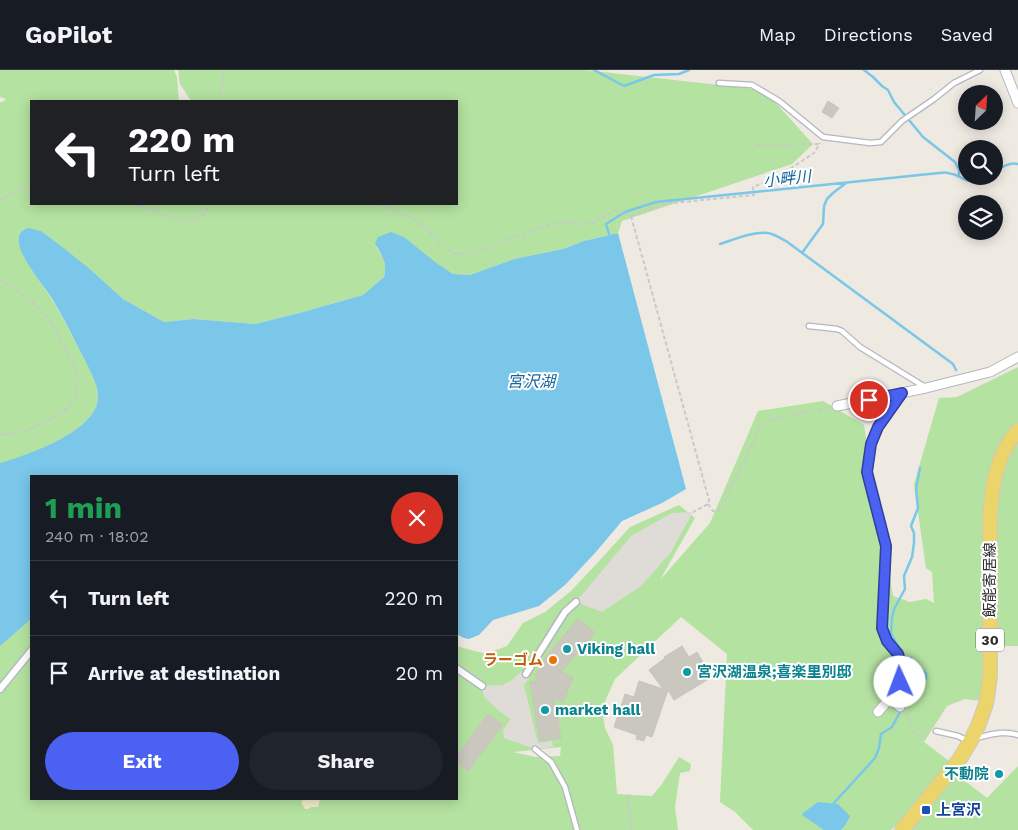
<!DOCTYPE html>
<meta charset="utf-8">
<style>
body{margin:0;font-family:"Work Sans","Noto Sans JP",sans-serif;background:#20242c;color:#f1f3f6;height:100vh;display:flex;flex-direction:column;font-size:19px;white-space:nowrap}
*{box-sizing:border-box;margin:0}
p{font-size:16px;color:#9ea1a6}
.icon{flex:none;width:28px;height:28px;fill:none;stroke:currentColor;stroke-width:2;stroke-linecap:round;stroke-linejoin:round}
.map{position:relative;flex:1;overflow:hidden}
.drawer{position:absolute;left:30px;top:405px;width:428px;height:325px;display:flex;flex-direction:column;background:#171b24;border-radius:0px;box-shadow:0 2px 12px #0003}
.drawer>*{flex:none}
.banner{position:absolute;left:30px;top:30px;width:428px;height:105px;border-radius:0px;box-shadow:0 2px 12px #0003;background:#202124;color:#fff;overflow:hidden}
.needle{width:32px;rotate:25deg}
.controls{position:absolute;left:958px;top:15px;display:grid;gap:10px}
.controls a{display:grid;place-items:center;width:45px;height:45px;border-radius:50%;background:#171b24;box-shadow:0 2px 12px #0003;font-size:25px}
.pin{position:absolute;display:grid;place-items:center;width:42px;height:42px;color:#fff;margin:-21px;border:2px solid #fff;border-radius:50%;box-shadow:0 1px 5px #0007}
.me{position:absolute;width:55px;margin:-28px;rotate:358deg;stroke-linejoin:round;filter:drop-shadow(0 0 4px #0008)}
.turn{display:flex;align-items:center;gap:18px;height:105px;padding:0 15px;font-size:22px}
.turn .icon{width:65px;height:65px;stroke-width:2.5}
.turn b{display:block;font-size:35px;line-height:42px}
.round{display:grid;place-items:center;flex:none;width:52px;height:52px;border-radius:26px;background:#20242c}
.summary{display:flex;align-items:center;justify-content:space-between;height:85px;padding:0 15px}
h1{font-size:30px;font-weight:700;line-height:38px;color:#1e9e55}
.cta{display:flex;gap:10px;margin-top:auto;padding:10px 15px}
.cta a{flex:1;height:58px;border-radius:30px;background:#4a61f2;color:#fff;font-size:20px;font-weight:700;line-height:58px;text-align:center}
.cta a+a{background:#20242c;color:#f1f3f6}
ul{padding:0;list-style:none}
li{display:flex;align-items:center;gap:15px;height:75px;padding:0 15px;border-top:1px solid #363941}
li div{flex:1}
li b{display:block;font-size:19px}
li em{font-style:normal}
header{display:flex;align-items:center;gap:30px;box-sizing:border-box;height:70px;padding:0 25px;background:#171b24;border-bottom:1px solid #363941}
header strong{font-size:24px}
nav{display:flex;gap:28px;margin-inline-start:auto;font-size:18px}
.map>svg:first-child{display:block}
</style>
<header>
<strong>GoPilot</strong>
<nav><a>Map</a><a>Directions</a><a>Saved</a></nav>
</header>
<div class="map">
<svg width="1018" height="760" viewBox="0 0 1018 760">
<rect width="100%" height="100%" fill="#eee9e1"/>
<path fill="#b4e2a1" fill-rule="evenodd" d="M0,0H174L177,7L179,31H31V134H456V31H191L180,14L178,0H585L764,20L813,74L792,94L622,151L618,163L584,171L563,179L514,189L470,205L453,204L435,192L376,177L382,186L385,194V202L384,207L363,225L303,242L255,254L194,249L164,252L123,229L90,199L41,161L24,159C19,163 17,169 19,176C21,179 23,183 25,186C33,202 43,216 53,231C63,247 71,264 80,281C86,292 93,303 96,315C98,322 99,332 96,338C87,359 52,374 32,383L31,729H456V576L486,584L507,576L523,553L545,542L571,521L601,489L630,457L679,435L695,448L660,510L710,453L758,341L823,331L864,355L893,526L910,532L926,529L934,533L932,502L926,498L914,414L939,328L957,327L1018,297V576H1000L983,590L981,631L965,629L947,636L924,672L949,691L965,711L987,728L1018,696V760H901L895,756L891,760H753L735,742L720,732L727,584L681,547L615,609L602,638L605,658L613,675L617,724L652,726L662,714L679,687L691,694L690,701L680,703L675,737L678,760H0V32H2L6,29L0,27ZM561,677L560,686L535,687L513,682Z"/>
<path fill="#f1ecc7" d="M304,729H320L318,737H311L308,739H305L301,732Z"/>
<path fill="#dfdcd8" d="M693,442L671,482L641,516L602,542L576,532L631,466L672,443Z
M522,601L530,607L524,615L538,673L552,671L553,677L535,679L504,668L503,661L510,649L498,640L484,627L482,616L503,615L512,610Z"/>
<path fill="#7ac7ea" d="M29,158L41,161L61,176L90,199L123,229L164,252L194,249L255,254L303,242L363,225L384,207L385,202V194L382,186L375,173L378,167L391,162L404,167L435,192L453,204L470,205L514,189L563,179L584,171L618,163L686,419L662,433L622,451L595,483L565,515L539,536L493,550L479,565L469,569L464,568L456,564V406H31V549L0,576V393C26,386 86,364 96,337C99,331 98,321 96,315C92,302 84,289 78,277C70,261 62,245 53,230C43,215 24,192 19,175C17,167 20,159 29,158Z
M818,732L838,734L850,746L846,754L841,760H824L802,745L803,743Z"/>
<g fill="none" stroke-linecap="round" stroke-linejoin="round">
<path stroke="#7ac7ea" stroke-width="2.5" d="M594,0L624,16L654,5L679,4L689,0
M864,0L873,7L882,16L888,20L894,32L923,67L955,92L959,100V106
M994,102C1002,97 1009,92 1018,94
M609,164L606,154L625,142L656,132L939,103C942,103 945,102 948,103C966,105 963,118 985,106
M720,174C733,170 754,161 768,163C774,164 780,168 786,171L953,294L956,300
M802,183L823,154L824,136L827,129L833,123L846,113
M900,580L891,563L892,548L894,539L905,519L904,506L912,487L914,473V463L911,456L918,438L916,419L920,398
M834,733L875,688L879,678L881,664L892,657L901,640L926,608V604L924,601L912,600L911,597L912,591L911,588L903,587L902,585"/>
</g>
<path fill="#cac7bf" stroke="#cac5bb" d="M828,31L839,38L832,48L822,42Z
M578,549L595,563L561,602L573,607L563,632L554,628L561,668L540,671L530,612L537,611L536,603L541,597L539,595Z
M682,576L689,587L697,582L712,607L674,630L668,620L652,667L646,665L644,671L636,669L637,665L614,657L625,624L634,627L639,611L663,619L649,600L665,588L664,587Z
M488,644L503,655L468,701L456,692V687Z"/>
<g fill="none" stroke-linecap="round" stroke-linejoin="round">
<defs>
<path id="service" d="M719,13L752,15L779,31L823,67L870,73L881,72L902,51L934,29L954,13L980,0
M809,256L837,259L842,261L860,277L925,317
M936,661L958,666L968,671
M976,668C990,665 1004,660 1018,665
M535,679L551,692L565,717L577,760"/>
<path id="pedestrian" d="M456,598L482,616
M526,604L565,542L576,532
M0,619L31,581"/>
<path id="minor" d="M1005,0L1018,33
M837,336L926,318L990,302L1018,287
M890,628L900,637
M878,642L896,621L900,612L902,604V595L898,584L887,571L882,558L886,476L867,402L871,374L878,357L902,323"/>
<path id="primary" d="M902,760L959,690L970,672L978,656L986,634L988,621L990,605V447C992,415 996,385 1018,360"/>
</defs>
<use href="#service" stroke="#b5b7c0" stroke-width="7"/>
<use href="#pedestrian" stroke="#b5b7c0" stroke-width="9"/>
<use href="#minor" stroke="#b5b7c0" stroke-width="11"/>
<use href="#primary" stroke="#c9c9c9" stroke-width="16"/>
<path stroke="#c9c9c9" stroke-width="2" stroke-dasharray="4 2.5" stroke-linecap="butt" d="M221,31L220,30L224,0
M756,75L819,74
M0,130L9,125L22,117L31,115
M134,134C155,138 199,169 209,134
M379,134L412,148L426,158L442,177L456,184L471,183L549,155L569,151L582,155L592,153L615,140L631,146L709,430L708,434L693,442
M631,146L662,134L754,125L753,117L776,108L814,83L820,73
M0,209L28,228L49,248L76,299L78,310L75,328L73,332L69,337L58,345L25,361L0,365
M708,434L713,441L717,442L721,438L760,358L769,350L828,338
M906,642C912,650 911,663 920,667L929,660
M628,725L631,760"/>
<use href="#service" stroke="#fff" stroke-width="4.5"/>
<use href="#pedestrian" stroke="#fff" stroke-width="6"/>
<use href="#minor" stroke="#fff" stroke-width="9"/>
<use href="#primary" stroke="#ebd469" stroke-width="14"/>
</g>
<g fill="none" stroke-linecap="round" stroke-linejoin="round">
<defs>
<path id="route" d="M869,330L902,323L878,357L871,374L867,402L886,476L882,558L887,571L898,584L902,595V604L900,612"/>
</defs>
<use href="#route" stroke="#303f9d" stroke-width="12"/>
<use href="#route" stroke="#4a61f2" stroke-width="9"/>
</g>
<g fill="#0f9aa8" stroke="#fff" stroke-width="2">
<circle cx="567" cy="579" r="5"/>
<circle cx="687" cy="602" r="5"/>
<circle cx="545" cy="640" r="5"/>
<circle cx="999" cy="704" r="5"/>
</g>
<circle fill="#e8710a" stroke="#fff" stroke-width="2" cx="553" cy="590" r="5"/>
<rect fill="#1a4fb4" stroke="#fff" stroke-width="2" x="921" y="735" width="10" height="10" rx="2.5"/>
<g text-anchor="middle" stroke-width="4" stroke-linejoin="round" paint-order="stroke">
<rect fill="#fff" stroke="#6d6d6d" stroke-width="1" x="976" y="558.5" width="28" height="23" rx="4"/>
<g font-size="14" font-weight="bold" fill="#2e2e2e">
<text x="990" y="575">30</text>
</g>
<g font-size="15" fill="#2e2e2e" stroke="#fff">
<text transform="translate(990 510) rotate(-90)" y="5">飯能寄居線</text>
</g>
<g font-size="15" font-weight="bold" fill="#0d838f" stroke="#fff" text-anchor="start">
<text x="577" y="584">Viking hall</text>
<text x="697" y="607">宮沢湖温泉;喜楽里別邸</text>
<text x="555" y="645">market hall</text>
<text x="989" y="709" text-anchor="end">不動院</text>
</g>
<g font-size="15" font-weight="bold" fill="#c56008" stroke="#fff" text-anchor="end">
<text x="543" y="595">ラーゴム</text>
</g>
<g font-size="15" font-weight="bold" fill="#164399" stroke="#fff" text-anchor="start">
<text x="936" y="745">上宮沢</text>
</g>
<g font-size="16" font-style="italic" fill="#14669c" stroke="#fff">
<text transform="translate(787 108) rotate(-6)" y="6">小畔川</text>
<text x="531" y="317">宮沢湖</text>
</g>
</g>
</svg>
<div class="controls">
<a><svg class="needle" viewBox="-14 -14 28 28"><path d="M0-13l5 13h-10z" fill="#e53935"/><path d="M0 13l5-13h-10z" fill="#9ea1a6"/></svg></a>
<a><svg class="icon" aria-label="search" viewBox="0 0 24 24"><circle cx="10" cy="10" r="6"/><path d="M15 15l6 6"/></svg></a>
<a><svg class="icon" aria-label="layers" viewBox="0 0 24 24"><path d="M12 4l9 5-9 5-9-5zM3 14l9 5 9-5"/></svg></a>
</div>
<div class="pin" style="left:869px;top:330px;background:#d93025"><svg class="icon" aria-label="arrive" viewBox="0 0 24 24"><path d="M6 21V4h12l-3 4 3 4H6"/></svg></div>
<svg class="me" style="left:900px;top:612px" viewBox="-20 -20 40 40"><circle r="19" fill="#fff"/><path d="M0-13L10 11 0 6-10 11z" fill="#4a61f2"/></svg>
<div class="banner">
<div class="turn"><svg class="icon" aria-label="left" viewBox="0 0 24 24"><path d="M17 20v-9H6M10 6l-5 5 5 5"/></svg><div><b>220 m</b>Turn left</div></div>
</div>
<section class="drawer">
<div class="summary"><div><h1>1 min</h1><p>240 m · 18:02</p></div><a class="round" style="background:#d93025;color:#fff"><svg class="icon" aria-label="close" viewBox="0 0 24 24"><path d="M6 6l12 12M18 6L6 18"/></svg></a></div>
<ul>
<li><svg class="icon" aria-label="left" viewBox="0 0 24 24"><path d="M17 20v-9H6M10 6l-5 5 5 5"/></svg><div><b>Turn left</b></div><em>220 m</em></li>
<li><svg class="icon" aria-label="arrive" viewBox="0 0 24 24"><path d="M6 21V4h12l-3 4 3 4H6"/></svg><div><b>Arrive at destination</b></div><em>20 m</em></li>
</ul>
<div class="cta"><a>Exit</a><a>Share</a></div>
</section>
</div>
